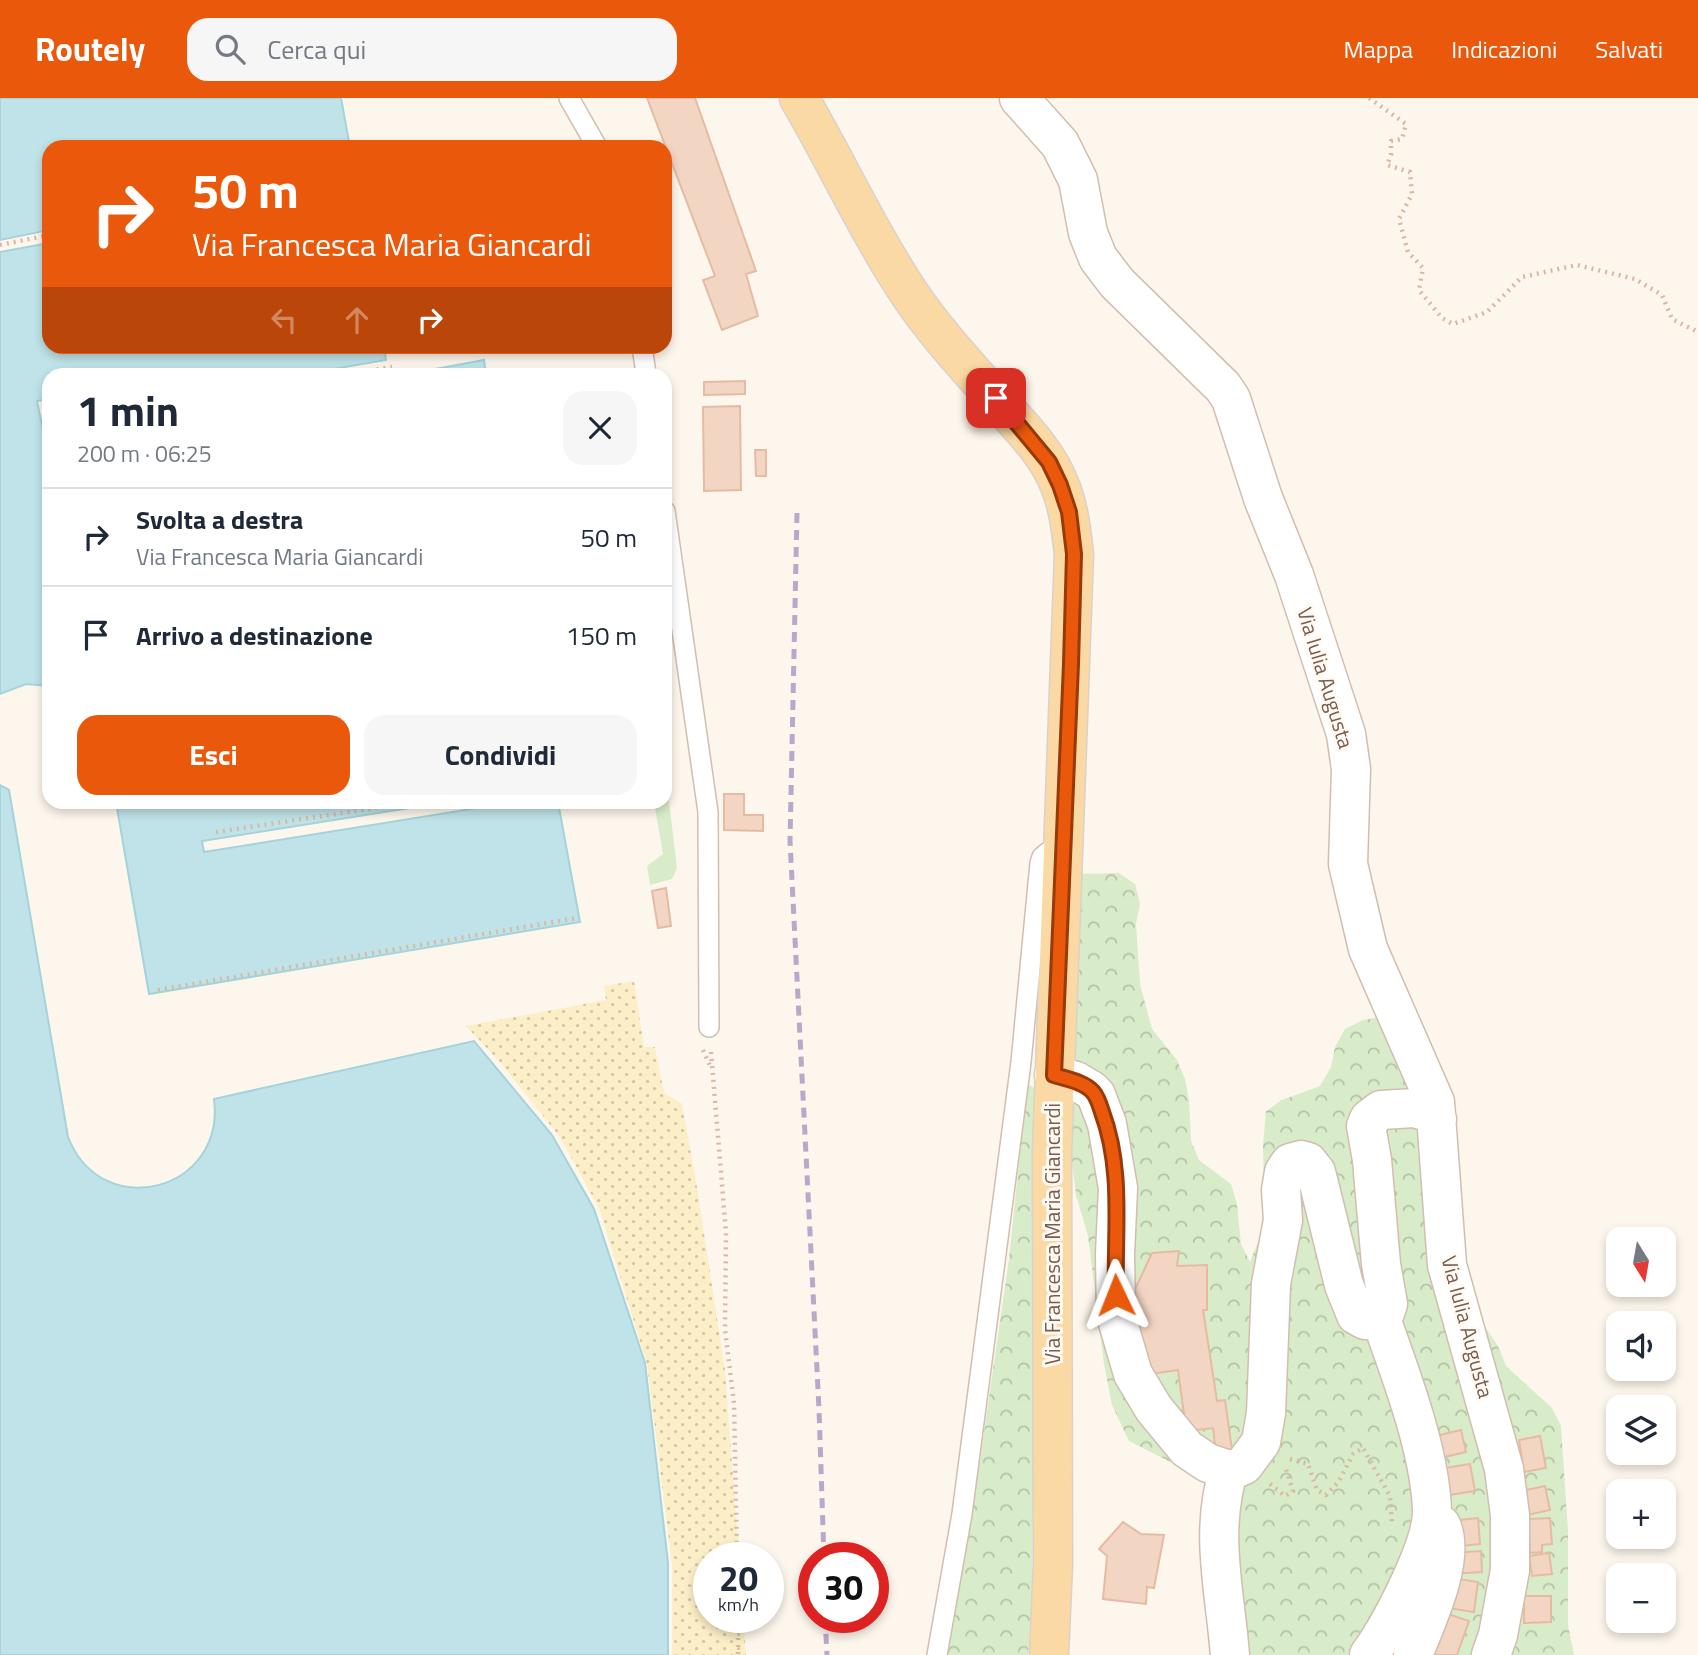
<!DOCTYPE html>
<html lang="it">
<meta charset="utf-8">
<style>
body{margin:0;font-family:"Titillium Web",sans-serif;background:#f6f6f7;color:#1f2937;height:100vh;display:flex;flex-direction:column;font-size:26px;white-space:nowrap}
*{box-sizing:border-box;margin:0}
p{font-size:23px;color:#747a83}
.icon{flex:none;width:38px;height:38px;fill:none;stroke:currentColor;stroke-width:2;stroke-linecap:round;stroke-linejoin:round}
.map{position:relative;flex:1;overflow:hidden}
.panel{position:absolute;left:42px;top:270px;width:630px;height:441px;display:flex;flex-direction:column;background:#fff;border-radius:21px;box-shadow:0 4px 10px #0003}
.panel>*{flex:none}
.guide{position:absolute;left:42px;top:42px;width:630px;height:214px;border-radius:21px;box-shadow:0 4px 10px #0003;background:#ea580c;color:#fff;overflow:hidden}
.needle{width:46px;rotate:169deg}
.tools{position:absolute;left:1606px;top:1129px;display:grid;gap:14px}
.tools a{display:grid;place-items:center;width:70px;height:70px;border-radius:14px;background:#fff;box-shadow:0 4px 10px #0003;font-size:35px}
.speed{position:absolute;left:693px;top:1444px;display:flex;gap:14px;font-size:35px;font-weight:700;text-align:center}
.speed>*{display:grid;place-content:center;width:91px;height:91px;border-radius:50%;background:#fff;box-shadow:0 4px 10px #0003;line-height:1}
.speed small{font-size:18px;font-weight:400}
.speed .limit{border:10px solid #d22;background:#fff;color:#111}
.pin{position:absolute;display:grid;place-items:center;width:60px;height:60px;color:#fff;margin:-30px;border-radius:14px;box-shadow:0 4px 10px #0006}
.me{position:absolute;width:77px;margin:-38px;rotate:358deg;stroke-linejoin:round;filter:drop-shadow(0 0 5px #0008)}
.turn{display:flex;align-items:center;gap:24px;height:147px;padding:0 35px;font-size:32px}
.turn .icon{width:91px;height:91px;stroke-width:2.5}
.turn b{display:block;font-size:49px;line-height:60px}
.lanes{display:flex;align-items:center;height:66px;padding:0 35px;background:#0003;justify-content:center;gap:35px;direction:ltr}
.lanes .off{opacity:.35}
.round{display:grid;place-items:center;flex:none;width:74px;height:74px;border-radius:21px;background:#f6f6f7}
.head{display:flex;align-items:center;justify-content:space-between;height:119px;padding:0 35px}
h1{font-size:42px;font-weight:700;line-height:52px}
.button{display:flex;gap:14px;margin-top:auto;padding:14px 35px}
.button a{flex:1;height:80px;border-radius:21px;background:#ea580c;color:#fff;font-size:28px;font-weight:700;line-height:80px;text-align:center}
.button a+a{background:#f6f6f7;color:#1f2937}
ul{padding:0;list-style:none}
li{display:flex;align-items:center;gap:21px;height:98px;padding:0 35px;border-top:2px solid #e0e1e3}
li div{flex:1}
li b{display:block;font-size:26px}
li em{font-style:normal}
header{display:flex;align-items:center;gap:42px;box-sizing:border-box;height:98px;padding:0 35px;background:#ea580c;color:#fff}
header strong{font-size:33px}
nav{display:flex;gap:38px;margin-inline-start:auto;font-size:24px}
.search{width:490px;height:63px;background:#f6f6f7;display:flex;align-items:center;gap:18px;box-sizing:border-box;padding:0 24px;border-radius:21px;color:#747a83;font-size:26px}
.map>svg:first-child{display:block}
</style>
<header>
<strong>Routely</strong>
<div class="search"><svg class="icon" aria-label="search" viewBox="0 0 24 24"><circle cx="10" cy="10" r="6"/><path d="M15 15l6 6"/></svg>Cerca qui</div>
<nav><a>Mappa</a><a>Indicazioni</a><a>Salvati</a></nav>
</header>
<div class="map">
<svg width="1698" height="1557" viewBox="0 0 1698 1557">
<defs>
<pattern id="forest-crowns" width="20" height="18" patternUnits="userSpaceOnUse" patternTransform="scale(1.75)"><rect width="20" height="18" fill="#d8ecc9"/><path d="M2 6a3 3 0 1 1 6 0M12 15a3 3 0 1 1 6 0" fill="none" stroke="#b4c2a5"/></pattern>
<pattern id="sand-dots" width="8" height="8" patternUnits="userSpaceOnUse" patternTransform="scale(1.75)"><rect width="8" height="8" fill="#fcefc7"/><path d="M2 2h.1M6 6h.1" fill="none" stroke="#d1c5a4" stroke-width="1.8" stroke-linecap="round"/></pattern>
</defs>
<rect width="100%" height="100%" fill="#fdf6ec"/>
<path fill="#d8ecc9" d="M665,670L677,770L672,781L650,787L647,768L663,756L654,704H665Z"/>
<path fill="url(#forest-crowns)" d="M1119,775L1135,786L1140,806L1136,826L1140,886L1152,931L1177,962L1185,981L1189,1002L1191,1043L1199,1062L1231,1086L1237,1106L1241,1146L1250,1164L1265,1126L1263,1048L1266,1013L1282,1002L1320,988L1331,969L1335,949L1345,931L1363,922L1407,915L1463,1197L1498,1248L1506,1268L1552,1310L1561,1328L1568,1433V1527L1574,1557H1393L1397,1539L1379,1557H1209L1206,1483L1200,1464L1206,1382L1129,1343L1112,1307L1104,1266L1088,1138L1076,1097L1066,1012L1076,776Z
M1027,986L1037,991L1032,1506L1028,1557H947L980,1362L1009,1161Z"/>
<path fill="url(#sand-dots)" d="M634,883L644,949H655L664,995L682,1006L696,1083L725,1272L739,1459L709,1460V1519H743L746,1557H672V1467L647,1266L599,1110L559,1038L499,963L466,928L606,902L604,888Z"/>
<path fill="#bfe3e8" stroke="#a5d3da" stroke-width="2" d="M0,0H341L350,49H49V132L0,142Z
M49,145V248H384L386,262L304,276H49V301L37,303L45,342H49V588L26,586L0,596V154Z
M484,262L486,276H408Z
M0,687L9,692L68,1039C102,1126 226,1093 214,1001L474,943L552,1037L594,1111L645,1265L668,1465V1557H0Z
M116,704H447L202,743L204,754L515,704H558L580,824L149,896Z"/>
<path fill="#f3d5c3" stroke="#e6bba3" stroke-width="2" d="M647,0H695L756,173L746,176L758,218L722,232L703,182L715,178Z
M745,283V296L704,297V284Z
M740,308L741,392L704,393L703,309Z
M755,352H766V378H756Z
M724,696H744V717H763V733L724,732Z
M666,790L671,828L658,830L652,793Z
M1179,1153L1177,1168L1207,1167V1212H1203L1217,1303L1225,1302L1232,1352L1216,1355L1213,1330L1181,1334L1179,1317L1184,1316L1178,1272L1151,1276L1139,1255L1131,1200L1152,1155Z
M1461,1332L1466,1354L1432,1362L1427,1340Z
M1540,1338L1546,1370L1524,1374L1519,1342Z
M1470,1366L1475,1393L1449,1397L1445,1370Z
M1545,1388L1550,1412L1527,1417L1522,1393Z
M1478,1420L1480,1446L1452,1449L1449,1423Z
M1550,1420L1552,1446L1542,1447V1454L1530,1455L1528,1421Z
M1123,1424L1141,1436L1164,1437L1154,1490L1147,1489L1146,1506L1103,1501L1107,1458L1099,1451Z
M1481,1453L1482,1474L1450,1476L1449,1455Z
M1549,1455L1552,1476L1532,1478L1529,1458Z
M1452,1480L1478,1484L1474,1514L1448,1510Z
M1524,1498H1551V1524L1524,1525Z
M1443,1514L1469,1523L1457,1557H1427Z"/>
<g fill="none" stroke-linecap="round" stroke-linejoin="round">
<defs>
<path id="service" d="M569,0L597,49
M642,248L646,276
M665,413L708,714L709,929
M937,1557L962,1416L1021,964L1040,765L1042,759L1048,754"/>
<path id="minor" d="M1019,0L1060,46L1078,82L1088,135L1098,160L1117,185L1223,289L1231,301L1263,400L1294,477L1346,636L1351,671L1348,766L1368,851L1435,1004L1447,1167L1504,1371L1510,1417V1472L1498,1537L1491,1557
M1054,977L1076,983L1091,992L1096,997L1107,1026L1118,1090L1115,1156L1116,1218L1133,1276L1154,1311L1187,1351L1208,1365L1226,1371H1235L1244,1367L1261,1344L1266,1315L1271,1186L1283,1122L1281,1092L1284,1074L1290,1065L1301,1062L1308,1064L1316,1074L1344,1187L1356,1217L1365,1222L1380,1223L1383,1220L1388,1206L1381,1166L1372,1062L1366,1028L1369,1021L1381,1012L1414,1010L1428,1014L1437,1021
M1229,1371C1209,1434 1225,1493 1230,1557
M1369,1557C1390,1528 1433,1447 1432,1412C1430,1353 1401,1277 1381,1221
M1413,1557C1426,1524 1457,1460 1441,1427"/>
<path id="primary" d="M799,0C837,65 868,133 909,195C935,234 967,268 997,302C1020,328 1048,355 1060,388C1069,410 1071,432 1074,456L1052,1054L1053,1466L1049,1557"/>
</defs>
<use href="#service" stroke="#d1beb0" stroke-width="22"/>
<use href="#minor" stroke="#d1beb0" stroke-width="41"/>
<use href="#primary" stroke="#dad1cd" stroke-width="41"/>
<path stroke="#d9b8a5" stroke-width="4.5" stroke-dasharray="2 5" stroke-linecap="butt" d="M1369,0L1406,26L1402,41L1391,43V57L1387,67L1410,74L1412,96L1399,121L1408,154L1423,170L1419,192L1442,220L1453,226L1487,214L1522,179L1577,167L1635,181L1662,197L1672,221L1698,234
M0,147L49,137
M349,276L392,269
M216,734L417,704
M158,892L577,820
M703,952L711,970
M711,954L726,1135L725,1232L734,1305L737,1460
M1290,1361L1308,1366L1317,1392L1326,1397L1339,1383L1353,1356L1363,1350L1390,1398L1392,1426
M1270,1386L1285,1398L1293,1393L1285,1368
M738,1519V1557"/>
<use href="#service" stroke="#fff" stroke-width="19"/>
<use href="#minor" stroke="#fff" stroke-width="38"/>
<use href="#primary" stroke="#fbd9a5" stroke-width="38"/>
<path stroke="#b9a8c9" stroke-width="5" stroke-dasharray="10 7" stroke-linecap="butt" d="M797,415L790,743L819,1311L824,1460
M825,1519L827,1557"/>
</g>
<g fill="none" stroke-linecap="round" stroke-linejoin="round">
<defs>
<path id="route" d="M996,300L1049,364L1060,387L1069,414L1074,456L1071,566L1054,977C1067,981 1084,984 1093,994C1098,1000 1100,1008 1102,1014C1124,1073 1114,1136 1116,1197"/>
</defs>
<use href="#route" stroke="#983908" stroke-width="18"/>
<use href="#route" stroke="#ea580c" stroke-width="12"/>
</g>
<g text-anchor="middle" stroke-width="6" stroke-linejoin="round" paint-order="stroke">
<g font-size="21" fill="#7a5c4d" stroke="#fffaf3">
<text transform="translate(1325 580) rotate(73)" y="7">Via Iulia Augusta</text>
<text transform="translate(1053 1136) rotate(-90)" y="7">Via Francesca Maria Giancardi</text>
<text transform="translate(1467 1229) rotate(75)" y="7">Via Iulia Augusta</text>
</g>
</g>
</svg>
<div class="tools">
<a><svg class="needle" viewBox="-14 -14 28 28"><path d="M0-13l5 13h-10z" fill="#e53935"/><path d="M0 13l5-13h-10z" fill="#747a83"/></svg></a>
<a><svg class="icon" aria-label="sound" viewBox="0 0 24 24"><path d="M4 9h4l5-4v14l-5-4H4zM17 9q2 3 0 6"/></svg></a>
<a><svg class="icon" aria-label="layers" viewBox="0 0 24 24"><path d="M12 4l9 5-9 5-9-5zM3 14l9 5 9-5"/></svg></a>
<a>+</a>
<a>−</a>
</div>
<div class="speed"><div>20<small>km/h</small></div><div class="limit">30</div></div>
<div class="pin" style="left:996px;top:300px;background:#d93025"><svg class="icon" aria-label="arrive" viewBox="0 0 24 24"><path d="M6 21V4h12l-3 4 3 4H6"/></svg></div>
<svg class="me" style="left:1116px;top:1197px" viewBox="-20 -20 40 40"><path d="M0-17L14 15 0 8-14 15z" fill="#ea580c" stroke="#fff" stroke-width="4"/></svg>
<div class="guide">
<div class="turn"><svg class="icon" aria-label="right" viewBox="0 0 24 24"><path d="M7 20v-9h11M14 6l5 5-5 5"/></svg><div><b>50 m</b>Via Francesca Maria Giancardi</div></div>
<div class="lanes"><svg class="icon off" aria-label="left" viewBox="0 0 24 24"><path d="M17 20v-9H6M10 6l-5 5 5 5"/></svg><svg class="icon off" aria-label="ahead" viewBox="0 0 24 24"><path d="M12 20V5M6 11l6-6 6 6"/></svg><svg class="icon" aria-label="right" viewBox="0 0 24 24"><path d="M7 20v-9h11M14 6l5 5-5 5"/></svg></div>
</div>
<section class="panel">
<div class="head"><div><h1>1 min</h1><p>200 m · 06:25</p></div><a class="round"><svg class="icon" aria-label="close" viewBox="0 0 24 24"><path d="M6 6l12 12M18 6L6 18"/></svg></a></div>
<ul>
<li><svg class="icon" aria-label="right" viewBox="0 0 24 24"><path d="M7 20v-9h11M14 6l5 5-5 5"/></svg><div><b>Svolta a destra</b><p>Via Francesca Maria Giancardi</p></div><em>50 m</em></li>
<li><svg class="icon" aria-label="arrive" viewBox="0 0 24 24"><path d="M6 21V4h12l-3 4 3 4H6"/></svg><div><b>Arrivo a destinazione</b></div><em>150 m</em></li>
</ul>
<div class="button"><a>Esci</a><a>Condividi</a></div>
</section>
</div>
